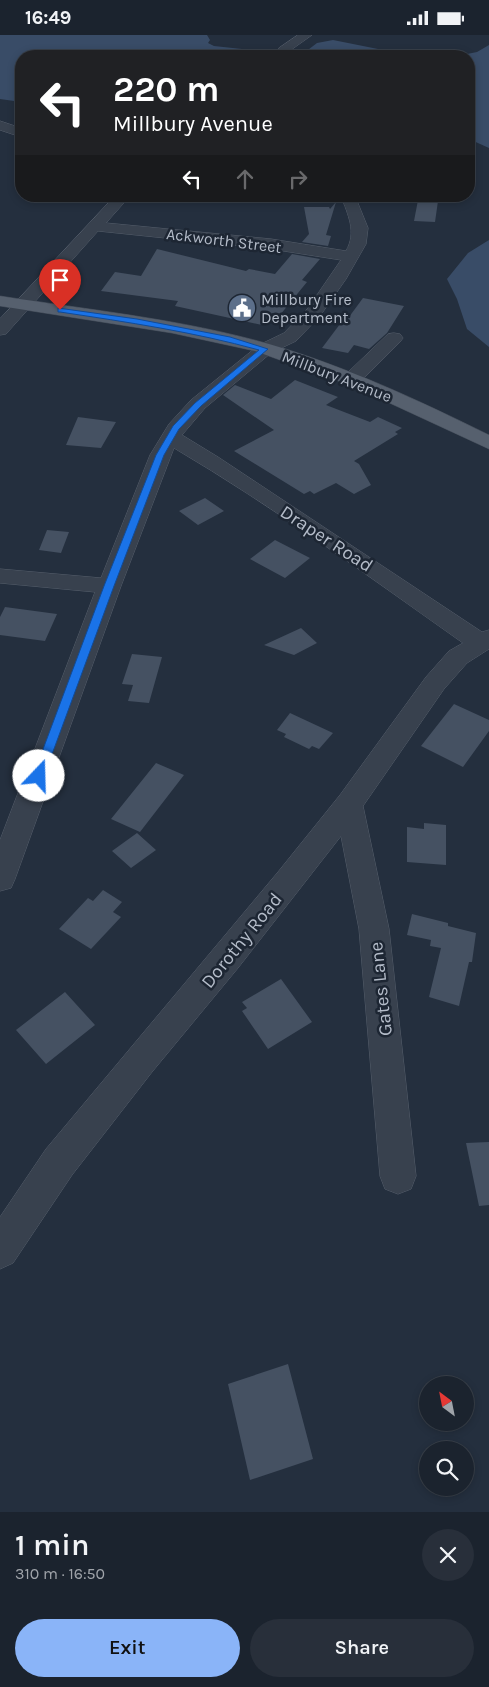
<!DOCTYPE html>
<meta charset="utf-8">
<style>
body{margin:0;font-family:Karla,sans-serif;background:#282f3a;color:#f1f3f6;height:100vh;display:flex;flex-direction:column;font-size:19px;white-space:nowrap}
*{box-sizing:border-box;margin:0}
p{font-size:16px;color:#a0a4aa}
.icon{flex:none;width:28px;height:28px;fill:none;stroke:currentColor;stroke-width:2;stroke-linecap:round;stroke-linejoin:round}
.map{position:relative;height:1477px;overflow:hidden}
.side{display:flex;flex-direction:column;background:#1b232e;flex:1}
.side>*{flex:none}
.banner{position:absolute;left:15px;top:15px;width:460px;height:152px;border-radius:20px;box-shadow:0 2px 8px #0003,0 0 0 1px #39404a;background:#202124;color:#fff;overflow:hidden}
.needle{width:32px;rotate:328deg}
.tools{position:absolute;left:419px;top:1341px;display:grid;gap:10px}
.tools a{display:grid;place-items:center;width:55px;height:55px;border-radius:50%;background:#1b232e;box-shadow:0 2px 8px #0003,0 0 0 1px #39404a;font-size:25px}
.pin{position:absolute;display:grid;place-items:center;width:42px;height:42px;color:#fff;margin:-51px -21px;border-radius:50% 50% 50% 0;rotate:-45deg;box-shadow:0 0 5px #0007}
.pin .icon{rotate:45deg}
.me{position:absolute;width:55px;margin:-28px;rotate:21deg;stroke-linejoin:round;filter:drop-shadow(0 0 4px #0008)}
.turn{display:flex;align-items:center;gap:18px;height:105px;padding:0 15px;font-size:22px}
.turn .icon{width:65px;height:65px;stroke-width:2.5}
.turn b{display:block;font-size:35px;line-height:42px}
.lanes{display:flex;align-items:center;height:48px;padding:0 15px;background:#0003;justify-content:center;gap:25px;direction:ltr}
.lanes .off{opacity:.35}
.round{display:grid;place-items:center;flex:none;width:52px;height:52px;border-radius:26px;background:#282f3a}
.summary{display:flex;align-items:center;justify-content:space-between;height:85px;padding:0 15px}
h1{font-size:30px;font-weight:600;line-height:38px}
.cta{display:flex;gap:10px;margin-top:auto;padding:10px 15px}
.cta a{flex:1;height:58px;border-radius:30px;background:#8ab4f8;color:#111;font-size:20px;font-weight:600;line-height:58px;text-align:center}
.cta a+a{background:#282f3a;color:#f1f3f6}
.status{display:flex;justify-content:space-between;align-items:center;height:35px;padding:0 25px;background:#1b232e;direction:ltr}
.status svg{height:14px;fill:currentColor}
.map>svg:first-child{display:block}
</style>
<div class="status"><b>16:49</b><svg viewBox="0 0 49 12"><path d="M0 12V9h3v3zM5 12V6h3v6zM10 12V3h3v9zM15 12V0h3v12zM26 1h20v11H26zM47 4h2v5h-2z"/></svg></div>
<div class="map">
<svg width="489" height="1477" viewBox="0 0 489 1477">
<rect width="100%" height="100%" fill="#242f3e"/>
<path fill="#394c67" d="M0,0H207L210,5L208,8L214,11L262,16L268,21H154L136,18L123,21H21V67L0,64Z
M333,5L408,20L440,21H300L317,8Z
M489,10V113L469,104V21H457L477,17Z
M489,205V312L467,294L457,264L447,244L468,218Z"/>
<path fill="#455162" d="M418,165L438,166L435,187L414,186Z
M336,167L326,200L331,201L328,211L302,207L309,199L304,172H329L330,174Z
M157,214L246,236L249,234L275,239L292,219L320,224L302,245L307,247L280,280L272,278L262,290L175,271L178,266L101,256L115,237L141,241Z
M363,263L404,271L387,298L369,314L354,310L348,318L322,313L346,281L349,282Z
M295,345L338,362L326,370L370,387L378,382L402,393L395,397L398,399L354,426L359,429L371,450L354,459L336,448L314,459L310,456L304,459L234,416L274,395L223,360L235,350L271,364Z
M78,382L116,387L101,413L66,410Z
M205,463L224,476L198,490L179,476Z
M47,495L69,497L61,518L39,515Z
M275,505L310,523L285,543L250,524Z
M5,572L57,579L45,606L0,600V582Z
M301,593L317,608L294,620L264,610Z
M132,619L162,622L149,668L128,666L133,650L122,649Z
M454,669L489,685V696L463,732L421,711Z
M290,678L333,698L319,714L312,711L309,714L284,702L286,699L277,695Z
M156,728L184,740L140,797L111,784Z
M424,788L446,790V830L407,827V792L424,794Z
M137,798L156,815L131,833L112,816Z
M103,855L122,867L113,877L121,882L91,914L59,894L88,863L93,866Z
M412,879L448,888V891L476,898L472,927H469L459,971L429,962L441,913L430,911L431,905L407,900Z
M281,944L312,987L268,1014L242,976L247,973L242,967Z
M65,957L95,990L46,1029L16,995Z
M489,1107V1170L479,1171L466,1108Z
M288,1329L313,1424L250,1445L228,1349Z"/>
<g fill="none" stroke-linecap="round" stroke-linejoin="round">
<defs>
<path id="minor" d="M298,0H312L288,17L286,21H274L279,13Z
M0,86L21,93V102L0,95Z
M115,161H130L106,188L271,204L346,216C357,197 348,180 341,161H355L368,193L366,209L346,244L320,281L296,306L271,318L205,373L182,400L218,422L482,597L489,595V614L467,628L444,654L363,771L389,894L416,1141L411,1154L398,1159L385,1154L380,1141L359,894L341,801L238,933L152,1037L72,1140L13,1228L0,1234V1182L46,1114L278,837L340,760L426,642L449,616L463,608C368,541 274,472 174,413L121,551L15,844L11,853L0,856V805L95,557L0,548V534L101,543L150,420L169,389L191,365L259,310L284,298L308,273L341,225L271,214L98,196L6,299L0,300V284Z
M394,298L400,299L403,303L400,307L358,349L351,351L344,349L342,345L344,341L388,299Z"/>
<path id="major" d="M0,261C90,275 181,284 269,309C345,331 418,365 489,400V414L355,352L255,316L172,298L0,271Z"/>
</defs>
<use href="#minor" stroke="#565f6c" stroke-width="1"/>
<use href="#major" stroke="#414a57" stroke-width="1"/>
<use href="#minor" fill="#38414e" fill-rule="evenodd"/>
<use href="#major" fill="#56606e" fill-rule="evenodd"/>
</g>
<path fill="#1a73e8" stroke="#114b97" d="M58,273L137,284L230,302L268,314L201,371L179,394L164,420L114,551L44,741L39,745L33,741L104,551L156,420L173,391L195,368L259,315C194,297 127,287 60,277H58Z"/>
<defs>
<symbol id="civic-disc" viewBox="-11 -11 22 22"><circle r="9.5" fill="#5c6f8a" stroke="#1d2633"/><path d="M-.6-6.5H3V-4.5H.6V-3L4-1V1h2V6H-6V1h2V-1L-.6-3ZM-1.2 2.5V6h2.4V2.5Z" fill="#fff"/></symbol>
</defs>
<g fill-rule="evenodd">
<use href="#civic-disc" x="226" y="257" width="32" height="32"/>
</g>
<g text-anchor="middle" stroke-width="5" stroke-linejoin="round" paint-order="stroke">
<g font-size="16" fill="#b4bcc9" stroke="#1d2633">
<text transform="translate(224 205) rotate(7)" y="6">Ackworth Street</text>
<text transform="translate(337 341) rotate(21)" y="6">Millbury Avenue</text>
</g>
<g font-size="16" fill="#b4bcc9" stroke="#1d2633" text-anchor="start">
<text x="261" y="270">Millbury Fire<tspan x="261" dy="18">Department</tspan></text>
</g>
<g font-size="19" fill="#b4bcc9" stroke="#1d2633">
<text transform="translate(327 503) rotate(33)" y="7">Draper Road</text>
<text transform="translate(241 905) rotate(-51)" y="7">Dorothy Road</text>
<text transform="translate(380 954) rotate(-96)" y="7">Gates Lane</text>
</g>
</g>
</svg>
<div class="tools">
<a><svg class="needle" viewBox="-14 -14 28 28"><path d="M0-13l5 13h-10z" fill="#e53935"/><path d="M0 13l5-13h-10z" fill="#a0a4aa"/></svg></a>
<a><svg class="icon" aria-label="search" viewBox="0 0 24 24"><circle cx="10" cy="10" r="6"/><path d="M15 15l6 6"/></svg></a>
</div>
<div class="pin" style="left:60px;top:275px;background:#d93025"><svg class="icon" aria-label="arrive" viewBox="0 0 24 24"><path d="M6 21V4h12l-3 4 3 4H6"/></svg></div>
<svg class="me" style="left:39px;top:741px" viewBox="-20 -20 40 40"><circle r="19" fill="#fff"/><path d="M0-13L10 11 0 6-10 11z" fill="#1a73e8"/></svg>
<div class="banner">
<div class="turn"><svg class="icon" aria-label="left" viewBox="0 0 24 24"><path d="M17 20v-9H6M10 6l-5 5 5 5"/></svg><div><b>220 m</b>Millbury Avenue</div></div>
<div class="lanes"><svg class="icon" aria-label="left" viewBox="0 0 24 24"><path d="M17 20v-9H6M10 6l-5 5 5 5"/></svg><svg class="icon off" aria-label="ahead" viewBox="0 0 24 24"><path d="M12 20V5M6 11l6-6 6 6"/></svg><svg class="icon off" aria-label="right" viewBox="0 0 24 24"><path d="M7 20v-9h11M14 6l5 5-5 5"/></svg></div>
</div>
</div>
<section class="side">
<div class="summary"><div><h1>1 min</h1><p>310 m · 16:50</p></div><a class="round"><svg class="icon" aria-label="close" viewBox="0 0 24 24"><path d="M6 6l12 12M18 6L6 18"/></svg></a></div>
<div class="cta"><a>Exit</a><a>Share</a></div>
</section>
